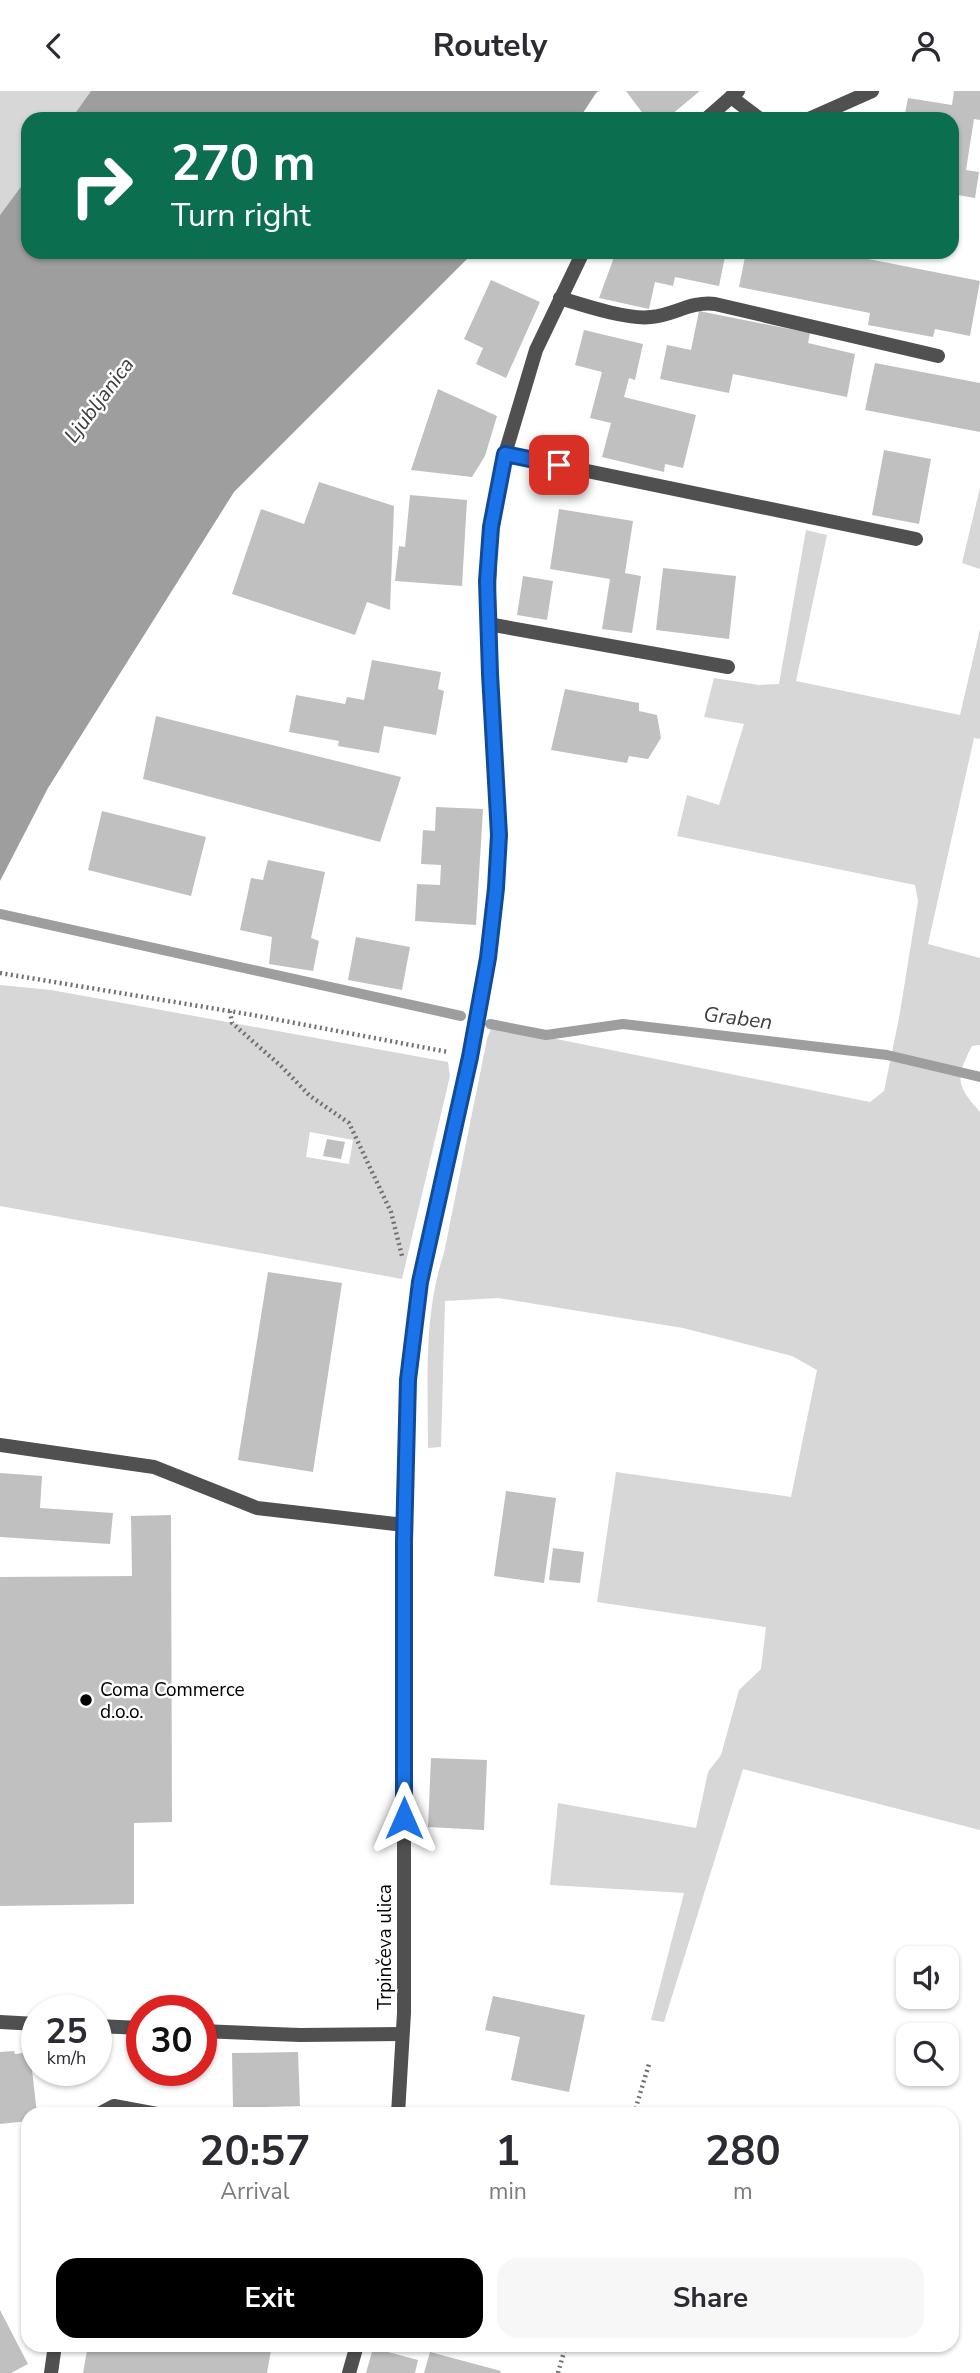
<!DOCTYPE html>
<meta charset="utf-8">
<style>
body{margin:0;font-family:"Nunito Sans",sans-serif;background:#f7f7f7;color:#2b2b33;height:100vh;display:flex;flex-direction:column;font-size:26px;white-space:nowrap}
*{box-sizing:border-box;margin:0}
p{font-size:23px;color:#7c7c81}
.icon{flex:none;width:38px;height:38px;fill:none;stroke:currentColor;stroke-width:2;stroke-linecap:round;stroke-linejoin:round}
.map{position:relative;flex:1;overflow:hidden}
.panel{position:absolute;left:21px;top:2016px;width:938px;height:245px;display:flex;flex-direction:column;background:#fff;border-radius:21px;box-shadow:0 2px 5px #0004}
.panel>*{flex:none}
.top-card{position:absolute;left:21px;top:21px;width:938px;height:147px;border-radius:21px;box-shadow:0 2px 5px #0004;background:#0b6e4f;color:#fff;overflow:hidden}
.controls{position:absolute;left:896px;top:1855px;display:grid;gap:14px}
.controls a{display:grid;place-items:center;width:63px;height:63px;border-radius:14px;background:#fff;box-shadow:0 2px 5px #0004;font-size:35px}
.speed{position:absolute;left:21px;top:1904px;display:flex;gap:14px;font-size:35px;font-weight:700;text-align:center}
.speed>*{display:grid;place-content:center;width:91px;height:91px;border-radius:50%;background:#fff;box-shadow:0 2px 5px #0004;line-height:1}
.speed small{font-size:18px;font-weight:400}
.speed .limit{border:10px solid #d22;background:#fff;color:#111}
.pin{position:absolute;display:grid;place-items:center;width:60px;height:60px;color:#fff;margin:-30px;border-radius:14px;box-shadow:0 4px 10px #0006}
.me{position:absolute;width:77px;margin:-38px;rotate:0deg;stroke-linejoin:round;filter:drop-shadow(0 0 5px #0008)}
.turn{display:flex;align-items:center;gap:24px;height:147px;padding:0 35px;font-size:32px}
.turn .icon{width:91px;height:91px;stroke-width:2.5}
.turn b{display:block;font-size:49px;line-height:60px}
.eta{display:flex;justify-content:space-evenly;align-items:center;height:119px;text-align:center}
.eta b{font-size:42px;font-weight:700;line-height:49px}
.cta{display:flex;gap:14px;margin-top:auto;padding:14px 35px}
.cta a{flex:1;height:80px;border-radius:21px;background:#000;color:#fff;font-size:28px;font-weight:700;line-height:80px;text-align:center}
.cta a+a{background:#f7f7f7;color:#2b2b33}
header{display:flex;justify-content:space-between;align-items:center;height:91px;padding:0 35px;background:#fff;font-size:32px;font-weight:700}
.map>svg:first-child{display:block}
</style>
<header><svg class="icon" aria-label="back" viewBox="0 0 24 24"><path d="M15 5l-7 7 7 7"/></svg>Routely<svg class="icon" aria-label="person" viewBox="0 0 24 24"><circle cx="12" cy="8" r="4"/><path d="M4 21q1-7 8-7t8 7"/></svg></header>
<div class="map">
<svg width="980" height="2282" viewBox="0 0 980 2282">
<rect width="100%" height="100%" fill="#fff"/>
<path fill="#d7d7d7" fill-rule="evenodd" d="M0,0H91L71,28H28V86L0,124Z
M980,397V478L962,472Z
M806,439L827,444L796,590L960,624L980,538V648L974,647L928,853L980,867V954L972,955C955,988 956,993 980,1021V1739L743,1678L664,1931L651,1929L684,1802L550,1794L558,1712L696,1737L708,1681L721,1664L739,1599L761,1578L766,1536L597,1511L616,1381L791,1406L817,1279L792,1265L683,1237L498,1207L445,1210L441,1356L428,1357C428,1292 423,1224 444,1162L487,948L492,935L870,1011L884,1000L899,927L918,810L915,794L677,745L687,704L719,714L744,633L704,626L714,587L759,594L779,593Z
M0,894L51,899L448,971L450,985L402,1188L0,1115ZM310,1041L353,1049L349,1073L306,1066Z"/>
<path fill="#9e9e9e" d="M91,0H599L596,2L579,28H71Z
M28,86V161H474L234,401L48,697L0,790V124Z"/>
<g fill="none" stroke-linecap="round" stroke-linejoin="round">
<path stroke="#9e9e9e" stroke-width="10" d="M0,823L461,925
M490,933L546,944L623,933L887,964L980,986"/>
</g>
<path fill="#c0c0c0" d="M626,0H700L666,28H647Z
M954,0H980V29L974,28L966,79L979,81L975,107L952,103V28H904L908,7L952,14Z
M616,161H726L719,195L675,186L673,195L655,191L649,218L599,207Z
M746,161H833L980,190L970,245L935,238L933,246L868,234L870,222L739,196Z
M491,189L540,211L506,287L476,273L483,257L464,248Z
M699,220L810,242L808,252L855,263L847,306L733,283L729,302L660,288L667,254L691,259Z
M584,239L643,253L635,289L629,287L624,306L696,324L683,377L665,373L664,381L602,366L611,332L590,327L602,281L575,274Z
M875,272L980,292V341L865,319Z
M438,298L497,325L485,365L472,386L411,379Z
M884,359L931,368L919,433L872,424Z
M319,391L394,415L390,519L367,511L355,544L232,503L261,418L304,433Z
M410,404L467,409L462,495L395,490L399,455L405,456Z
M559,418L633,430L625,482L641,485L632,542L602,538L610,488L550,478Z
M663,477L736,485L729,548L656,539Z
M523,485L553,490L547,529L517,524Z
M372,569L441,581L438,598L444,600L436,644L384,635L379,662L338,655L339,650L289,641L296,604L345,613L347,606L364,609Z
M565,598L639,612V620L657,624L661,647L648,668L629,665L627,672L551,659Z
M156,625L401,686L380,751L143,688Z
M436,716L483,718L476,834L415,830L417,793L440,794L441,774L421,773L423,739L435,740Z
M102,720L206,746L191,805L88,779Z
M268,769L325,781L311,847L319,850L313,880L269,873L272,846L240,839L251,787L263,789Z
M356,846L410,856L402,899L348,889Z
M327,1048L345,1051L341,1068L323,1065Z
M268,1181L342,1192L313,1381L238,1369Z
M0,1382L42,1385L40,1417L113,1422L110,1453L0,1446Z
M506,1400L556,1407L544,1492L494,1485Z
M171,1424L172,1731L134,1732V1813L0,1815V1486L132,1485L131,1425Z
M553,1457L584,1461L580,1492L549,1489Z
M431,1667L487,1669L484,1739L428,1736Z
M493,1905L585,1924L569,2001L511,1989L520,1946L485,1939Z
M14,1960L15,1963L30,1961L37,2023H28V2030L0,2033V1961Z
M298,1961L300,2015L233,2017L232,1962Z
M0,2219L28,2273L11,2282H0Z
M88,2254H272L267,2282H83Z
M373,2257L418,2269L415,2282H366Z
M430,2261L501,2280L500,2282H424Z"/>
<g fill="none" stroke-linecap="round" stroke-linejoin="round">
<path stroke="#727272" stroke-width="4.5" stroke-dasharray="2 3.5" stroke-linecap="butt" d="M0,882L253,924L448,961
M230,920L232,932L281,975L310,1005L349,1032L391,1121L402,1165
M634,2023L649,1973
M558,2282L566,2254"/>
<path stroke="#505050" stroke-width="14" d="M731,6L760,28
M809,28L872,0
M560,207C583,214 628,229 651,226C674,224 691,210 715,213L938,265
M505,363L916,448
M488,533L728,576
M0,1354L154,1376L257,1417L404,1434
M0,1931L37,1933
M96,1935L142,1937
M201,1940L300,1944L402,1943
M99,2023L114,2015L157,2023
M51,2282L55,2254"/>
<path stroke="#505050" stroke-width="14" d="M706,28L738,0
M398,2023L404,1922V1451L408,1289L420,1191L470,966L488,867L496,797L499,744L488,533L491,436L505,363L536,259L583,161
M349,2282L357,2254"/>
</g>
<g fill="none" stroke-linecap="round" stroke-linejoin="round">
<defs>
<path id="route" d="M404,1727V1451L408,1289L420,1191L470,966L488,867L496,797L499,744L490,583L487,490L491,436L505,363L559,374"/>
</defs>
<use href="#route" stroke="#114b97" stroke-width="18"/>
<use href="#route" stroke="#1a73e8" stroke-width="12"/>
</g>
<circle fill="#000" stroke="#fff" stroke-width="2.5" cx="86" cy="1609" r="7"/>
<g text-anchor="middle" stroke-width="5" stroke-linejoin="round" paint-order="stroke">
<g font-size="19" fill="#000" stroke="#fff" text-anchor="start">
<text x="100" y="1605">Coma Commerce<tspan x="100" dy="22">d.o.o.</tspan></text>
</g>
<g font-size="19" fill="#000" stroke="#fff">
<text transform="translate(384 1856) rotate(-90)" y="7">Trpinčeva ulica</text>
</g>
<g font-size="21" font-style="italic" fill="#3f3f3f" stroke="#fff">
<text transform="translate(99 309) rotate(-53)" y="7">Ljubljanica</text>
<text transform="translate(738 927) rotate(7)" y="7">Graben</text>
</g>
</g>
</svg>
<div class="controls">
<a><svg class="icon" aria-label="sound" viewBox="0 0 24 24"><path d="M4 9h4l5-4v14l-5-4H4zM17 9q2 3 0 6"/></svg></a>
<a><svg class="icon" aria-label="search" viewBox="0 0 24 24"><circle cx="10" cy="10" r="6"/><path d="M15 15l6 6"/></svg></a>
</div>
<div class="speed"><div>25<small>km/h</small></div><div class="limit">30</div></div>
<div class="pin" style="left:559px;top:374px;background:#d93025"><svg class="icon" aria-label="arrive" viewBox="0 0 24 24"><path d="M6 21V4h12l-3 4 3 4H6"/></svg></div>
<svg class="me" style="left:404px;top:1727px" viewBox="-20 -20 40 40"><path d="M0-17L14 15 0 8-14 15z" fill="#1a73e8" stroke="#fff" stroke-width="4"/></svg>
<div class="top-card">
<div class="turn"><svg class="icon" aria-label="right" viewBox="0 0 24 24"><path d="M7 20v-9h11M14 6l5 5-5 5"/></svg><div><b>270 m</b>Turn right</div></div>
</div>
<section class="panel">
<div class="eta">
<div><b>20:57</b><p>Arrival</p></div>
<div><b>1</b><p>min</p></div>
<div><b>280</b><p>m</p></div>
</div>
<div class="cta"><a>Exit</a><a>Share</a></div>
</section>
</div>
